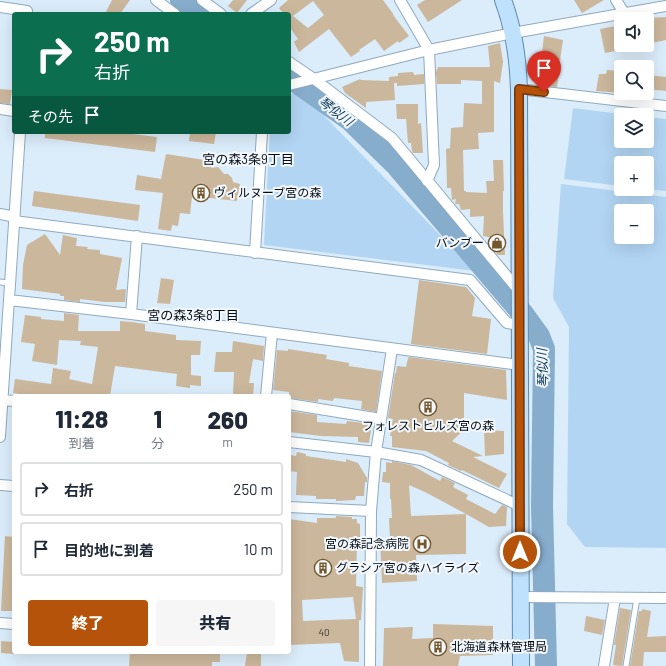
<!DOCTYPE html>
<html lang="ja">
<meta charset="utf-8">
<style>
body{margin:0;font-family:Barlow,"Noto Sans JP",sans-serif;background:#f6f6f7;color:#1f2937;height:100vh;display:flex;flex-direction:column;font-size:15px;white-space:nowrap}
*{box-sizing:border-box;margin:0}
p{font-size:13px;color:#747a83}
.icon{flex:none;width:22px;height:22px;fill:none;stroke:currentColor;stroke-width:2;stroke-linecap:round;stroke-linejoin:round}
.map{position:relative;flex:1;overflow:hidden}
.drawer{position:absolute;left:12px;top:394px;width:279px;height:260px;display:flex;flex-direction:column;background:#fff;border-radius:4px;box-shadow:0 4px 16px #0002}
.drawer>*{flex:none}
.banner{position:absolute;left:12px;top:12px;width:279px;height:122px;border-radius:4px;box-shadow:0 4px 16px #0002;background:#0b6e4f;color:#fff;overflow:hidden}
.buttons{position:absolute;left:614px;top:12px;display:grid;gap:8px}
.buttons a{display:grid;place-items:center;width:40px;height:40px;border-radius:4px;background:#fff;box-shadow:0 4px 16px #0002;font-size:20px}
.pin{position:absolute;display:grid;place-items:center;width:34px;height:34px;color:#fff;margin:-41px -17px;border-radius:50% 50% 50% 0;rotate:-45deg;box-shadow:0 0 4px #0007}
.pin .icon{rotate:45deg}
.me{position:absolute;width:44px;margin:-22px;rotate:0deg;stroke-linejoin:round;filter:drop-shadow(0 0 3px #0008)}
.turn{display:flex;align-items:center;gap:14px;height:84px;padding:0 16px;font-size:18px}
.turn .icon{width:52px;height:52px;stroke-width:2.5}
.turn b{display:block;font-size:28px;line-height:34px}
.then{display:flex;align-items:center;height:38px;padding:0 16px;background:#0003;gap:8px;font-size:15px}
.eta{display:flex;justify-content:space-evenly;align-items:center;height:68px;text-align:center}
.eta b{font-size:24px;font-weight:800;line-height:28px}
.action{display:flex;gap:8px;margin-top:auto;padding:8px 16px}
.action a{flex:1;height:46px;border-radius:4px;background:#b45309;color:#fff;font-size:16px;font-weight:800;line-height:46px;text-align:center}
.action a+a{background:#f6f6f7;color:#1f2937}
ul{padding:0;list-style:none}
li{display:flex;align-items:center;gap:12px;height:54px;margin:0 8px 6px;padding:0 8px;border:2px solid #e0e1e3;border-radius:4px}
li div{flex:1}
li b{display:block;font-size:15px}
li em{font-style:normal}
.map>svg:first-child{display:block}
</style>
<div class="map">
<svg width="666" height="666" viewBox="0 0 666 666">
<rect width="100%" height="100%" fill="#dbecfa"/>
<path fill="#b2d5f3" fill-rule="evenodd" d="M300,91L475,271L264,245L270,132H289V95Z
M573,108L629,115H621V141H647V117L666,119V191L646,189H647V163H621V186L564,179Z
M561,184L666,197V548L585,547L567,524L569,327L553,298ZM621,211H647V237H621Z"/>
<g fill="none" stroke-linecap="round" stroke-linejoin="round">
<path stroke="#87adcc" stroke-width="22" d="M181,0L201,14
M289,77L350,120L397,166L523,314L539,336L544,349L542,506L546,666"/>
</g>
<path fill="#cbb79c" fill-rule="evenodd" d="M112,0H130L120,14H105Z
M233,0H247L237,13L228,6Z
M288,0H383L394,15H393L409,36L399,43L398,41L384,51L375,39L359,50L360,51L351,57L329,29L299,52L294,42L298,39L289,26V14H284L279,8ZM313,1L324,15L308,28L293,16Z
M425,0H462L428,22L417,5Z
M574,0H604L582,13Z
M666,17V40L647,44V18Z
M621,25V50L605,53L600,29Z
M544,36L563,40L560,60L545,62L560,64L557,87L538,85Z
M500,43L503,62L500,83L494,81V132L478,133L479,149L463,150L464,191H466V192L487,193L486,181H494L493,160H503L504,191H503V212L505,255H498L490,246L489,237L483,236L484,216L470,217V209L461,210L459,204H455L456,199L452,200L451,188H447L446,149L450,148L451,128L463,127L464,103L482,104V81L461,80V84H437L436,72L438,67H490L488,46Z
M607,70L621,71V93L596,91L599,74H606Z
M413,72L414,75L424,74V84L397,86V83H394L395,100L366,102V108L345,93L342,87L360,79L361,80L389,81V77L398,76V73Z
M647,75L666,77V91L647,89Z
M0,89L12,90L10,104L0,103Z
M396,104H418V124L421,123L423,153H413L412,151L411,143H408L406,119H397Z
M45,132H117L157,137L155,152L45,138Z
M190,132H216L214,144L189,141Z
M166,154L211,161V168L218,167L224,174H228L232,178L233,182L240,184L237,201L192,196L190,214L180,213L178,226L172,225L171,231L158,229L163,193L135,190L137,175L161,179Z
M34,191L140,205L138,221L32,206Z
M45,234L60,255L63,235L77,238L76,246L88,247L87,249L100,250V254L122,258L116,290L126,289L125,302H104L80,299V302L64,300V296H60V294L22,289L23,265L27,245Z
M161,278L174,280L170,304L157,303Z
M419,280L466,287L475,298L472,316L491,319L487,354L411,344Z
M64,313L79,315L78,331H120V321L132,322L145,324V331L176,335V340L201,341L200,355H191V375L201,376V386L190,385V388L176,386L177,374L115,366L110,396H31L13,393L15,379L51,384L53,368L71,371L69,379L92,384L98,347L80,345L81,341L59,340L57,365L32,361L35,344L21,342L25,315L41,317V319L64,321Z
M233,341L264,346L263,361L253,359L249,383H254L253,396L233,395L234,372H214L216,352H232Z
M288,349L327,355L326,359L349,363V366L382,371L376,412L361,409L362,401L334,398L333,401L318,399V402L289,398V392L273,390L277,350L288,351Z
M409,357L506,370L507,400L464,393V430L452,441L483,456L473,457L507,474L499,488L462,470L461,471L448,465L449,463L426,451L392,447V436H390L393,419L388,418L395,373H396L397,366L406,367L408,358Z
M289,411L317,415V422L346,424L347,421L372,424L369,443L358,442V437L321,436L289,432Z
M484,430L504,431V454L485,456Z
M297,452L306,454V456L346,462V459L358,463L367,478V482H365L364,496H356L355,500L336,501V499H316V496L296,495L297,472L289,471V467L291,455L296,456Z
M392,461L411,465L440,481L442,477L455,483L453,487L468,495L466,499L495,514L502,505L507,507L506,526L489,527L466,514V554L416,555L417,581L382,583L380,539H390L389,518H392L391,499H390V483L382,482L383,472H386V462L392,463ZM409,485L425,492L466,514L411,516Z
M336,516L352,517V519H357V523L360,524V537H357L356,586L363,587L361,620H359V662L344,661L340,643L289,645V519L317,523V518H336ZM353,597L356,619L303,621L302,600Z
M5,536L14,537V611H1Z
M620,608L631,610L622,666L613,665L616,645H614Z
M642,609L651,611L647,637L666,636V652H644L643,666H630L639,611H642Z
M586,616L605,620L602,635L584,631Z
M433,624L493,626V655L460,656L458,666H383L384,628L413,627L412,639L433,638Z
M1,641L14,642V654L1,653Z
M130,652H220V662H212V666H129Z
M247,652H261V666H245Z"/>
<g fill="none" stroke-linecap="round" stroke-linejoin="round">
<defs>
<path id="service" d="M0,282L10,283
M626,666L637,598"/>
<path id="minor" d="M156,0L175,14
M202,0L221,14
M400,0L429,50L434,165L427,181
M616,0L624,13
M0,7L27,11
M251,14L271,0
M289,62L314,79L392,138L520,292
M289,85L429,50L513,33L666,6
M519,89L666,106
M0,109L14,111
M0,214L15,217
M14,221L470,280L507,323L520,325
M255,253L262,132
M9,300L131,314L520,365
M131,314L137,236
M266,396L272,333
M2,400L14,401
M289,404L381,419
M0,437L20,132
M289,442L376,452L421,460L520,506
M0,485L14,486
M289,507L371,511
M521,597L666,598
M0,623L14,624
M370,666L371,511L376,452L392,349
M604,666L615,598"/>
<path id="primary" d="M503,0C514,29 518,59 519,89L521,666"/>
</defs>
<use href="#service" stroke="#8faac0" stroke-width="7"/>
<use href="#minor" stroke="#8faac0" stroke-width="12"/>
<use href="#primary" stroke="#6089ac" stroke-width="18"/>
<use href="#service" stroke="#fff" stroke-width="5"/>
<use href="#minor" stroke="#fff" stroke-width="10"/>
<use href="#primary" stroke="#bee1fe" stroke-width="16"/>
</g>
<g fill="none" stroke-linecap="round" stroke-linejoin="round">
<defs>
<path id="route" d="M520,552L519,89L544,92"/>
</defs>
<use href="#route" stroke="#753606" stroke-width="10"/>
<use href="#route" stroke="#b45309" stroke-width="7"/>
</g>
<defs>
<symbol id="building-ring" viewBox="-11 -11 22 22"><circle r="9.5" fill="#f2f7fc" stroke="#74572b" stroke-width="1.5"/><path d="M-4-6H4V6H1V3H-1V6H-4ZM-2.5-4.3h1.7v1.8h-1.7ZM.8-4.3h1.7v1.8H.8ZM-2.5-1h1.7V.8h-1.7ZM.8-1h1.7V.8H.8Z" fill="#74572b"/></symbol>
<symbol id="shop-ring" viewBox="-11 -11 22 22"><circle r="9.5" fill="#f2f7fc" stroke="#74572b" stroke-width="1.5"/><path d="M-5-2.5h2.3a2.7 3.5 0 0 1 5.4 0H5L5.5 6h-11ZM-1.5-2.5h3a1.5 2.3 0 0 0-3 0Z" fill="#74572b"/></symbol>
<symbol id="hospital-ring" viewBox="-11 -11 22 22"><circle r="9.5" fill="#f2f7fc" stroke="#74572b" stroke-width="1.5"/><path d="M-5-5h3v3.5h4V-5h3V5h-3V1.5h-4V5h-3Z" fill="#74572b"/></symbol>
</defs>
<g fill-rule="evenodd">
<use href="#building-ring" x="191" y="183" width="20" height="20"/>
<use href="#shop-ring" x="487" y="233" width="20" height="20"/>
<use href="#building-ring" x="418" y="397" width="20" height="20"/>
<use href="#hospital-ring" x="412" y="534" width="20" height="20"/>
<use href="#building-ring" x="313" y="558" width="20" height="20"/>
<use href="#building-ring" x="428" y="637" width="20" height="20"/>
</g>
<g text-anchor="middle" stroke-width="4" stroke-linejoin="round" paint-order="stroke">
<g font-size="10" fill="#363736">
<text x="324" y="636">40</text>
</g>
<g font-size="12" fill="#040c14" stroke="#f2f7fc" text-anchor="start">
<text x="214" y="197">ヴィルヌーブ宮の森</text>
<text x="484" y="247" text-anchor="end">バンブー</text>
<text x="428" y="430" text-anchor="middle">フォレストヒルズ宮の森</text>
<text x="409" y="548" text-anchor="end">宮の森記念病院</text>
<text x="336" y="572">グラシア宮の森ハイライズ</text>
<text x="451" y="651">北海道森林管理局</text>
</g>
<g font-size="13" font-style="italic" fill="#0b3958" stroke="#f2f7fc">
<text transform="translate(336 111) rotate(37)" y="5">琴似川</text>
<text transform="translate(542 368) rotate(-92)" y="5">琴似川</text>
</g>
<g font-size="13" fill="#040c14" stroke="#f2f7fc">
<text x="248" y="164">宮の森3条9丁目</text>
<text x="193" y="320">宮の森3条8丁目</text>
</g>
</g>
</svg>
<div class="buttons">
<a><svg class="icon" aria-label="sound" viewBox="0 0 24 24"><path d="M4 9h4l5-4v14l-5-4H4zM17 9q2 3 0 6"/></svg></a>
<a><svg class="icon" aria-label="search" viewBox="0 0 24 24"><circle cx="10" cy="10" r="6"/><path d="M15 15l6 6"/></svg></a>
<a><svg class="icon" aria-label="layers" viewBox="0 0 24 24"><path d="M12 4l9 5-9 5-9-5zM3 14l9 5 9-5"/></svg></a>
<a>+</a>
<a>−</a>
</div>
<div class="pin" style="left:544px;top:92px;background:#d93025"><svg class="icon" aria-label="arrive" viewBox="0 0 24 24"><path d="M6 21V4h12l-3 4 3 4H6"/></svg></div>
<svg class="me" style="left:520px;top:552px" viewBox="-20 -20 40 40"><circle r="17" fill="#b45309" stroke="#fff" stroke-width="3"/><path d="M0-11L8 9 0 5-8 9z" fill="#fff"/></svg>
<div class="banner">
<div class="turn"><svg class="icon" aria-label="right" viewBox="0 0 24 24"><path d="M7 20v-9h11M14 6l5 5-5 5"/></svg><div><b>250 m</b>右折</div></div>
<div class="then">その先<svg class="icon" aria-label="arrive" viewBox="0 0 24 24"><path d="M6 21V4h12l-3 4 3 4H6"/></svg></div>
</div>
<section class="drawer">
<div class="eta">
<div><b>11:28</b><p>到着</p></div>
<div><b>1</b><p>分</p></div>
<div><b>260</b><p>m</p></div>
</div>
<ul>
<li><svg class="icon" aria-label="right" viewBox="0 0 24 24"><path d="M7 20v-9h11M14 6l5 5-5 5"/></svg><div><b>右折</b></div><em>250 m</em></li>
<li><svg class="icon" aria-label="arrive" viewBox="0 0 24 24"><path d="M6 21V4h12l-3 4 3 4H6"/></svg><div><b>目的地に到着</b></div><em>10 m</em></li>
</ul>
<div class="action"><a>終了</a><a>共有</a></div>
</section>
</div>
